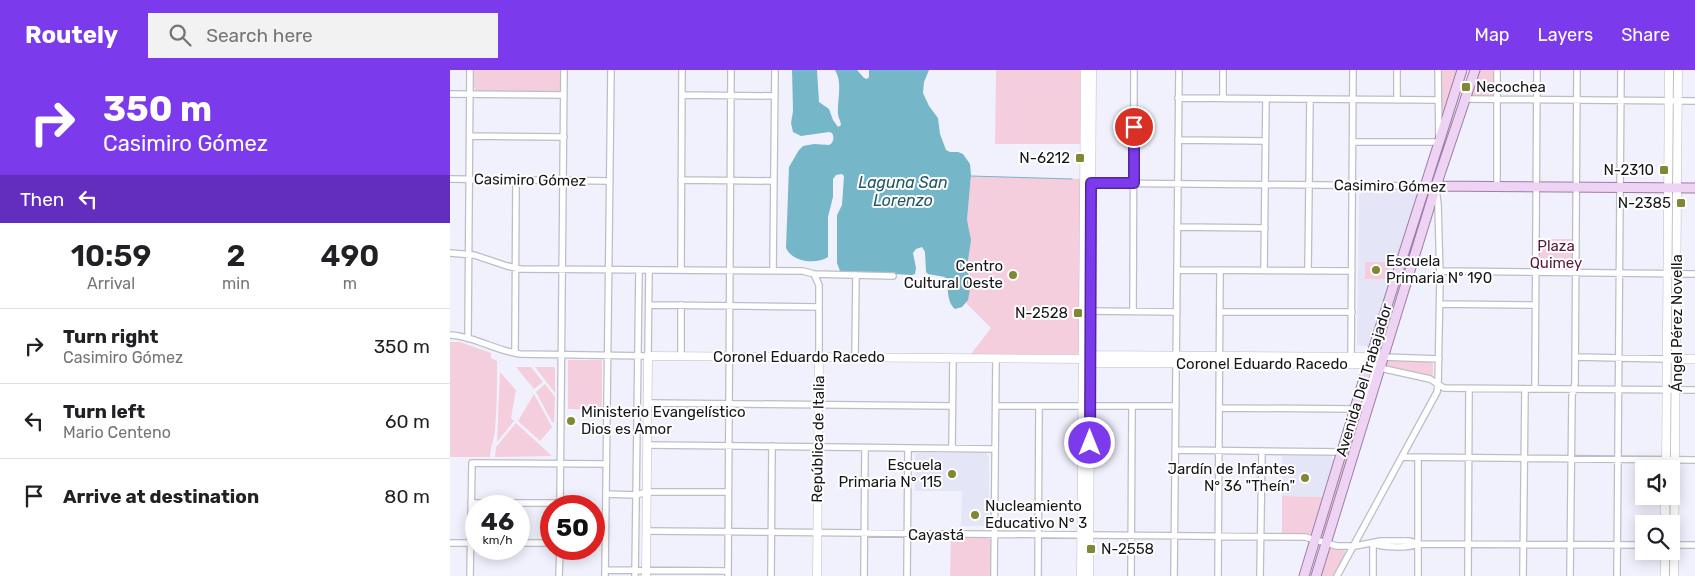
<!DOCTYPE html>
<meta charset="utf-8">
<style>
body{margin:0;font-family:Rubik,sans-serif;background:#f2f2f2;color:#202124;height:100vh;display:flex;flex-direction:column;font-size:19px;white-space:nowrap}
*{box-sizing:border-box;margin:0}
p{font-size:16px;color:#757577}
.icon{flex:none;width:28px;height:28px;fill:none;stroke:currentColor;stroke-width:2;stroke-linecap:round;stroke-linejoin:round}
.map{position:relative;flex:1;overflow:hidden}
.drawer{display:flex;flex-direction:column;background:#fff;width:450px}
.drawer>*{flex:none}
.banner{background:#7c3aed;color:#fff;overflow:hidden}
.buttons{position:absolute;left:1185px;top:390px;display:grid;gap:10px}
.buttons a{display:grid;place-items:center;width:45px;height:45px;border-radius:0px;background:#fff;box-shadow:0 2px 12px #0003;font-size:25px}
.speed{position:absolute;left:15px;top:425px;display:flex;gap:10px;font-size:25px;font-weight:700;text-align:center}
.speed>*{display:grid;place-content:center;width:65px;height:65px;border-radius:50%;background:#fff;box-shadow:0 2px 12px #0003;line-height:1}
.speed small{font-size:12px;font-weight:400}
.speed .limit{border:8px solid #d22;background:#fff;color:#111}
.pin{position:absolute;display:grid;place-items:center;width:42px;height:42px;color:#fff;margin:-21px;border:2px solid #fff;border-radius:50%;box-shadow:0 1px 5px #0007}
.me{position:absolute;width:55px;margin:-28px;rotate:0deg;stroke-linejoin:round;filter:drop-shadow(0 0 4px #0008)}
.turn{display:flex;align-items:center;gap:18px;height:105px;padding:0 20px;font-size:22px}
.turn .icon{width:65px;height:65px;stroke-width:2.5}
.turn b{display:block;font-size:35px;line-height:42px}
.then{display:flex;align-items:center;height:48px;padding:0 20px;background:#0003;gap:10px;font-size:19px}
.eta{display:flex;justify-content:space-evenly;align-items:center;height:85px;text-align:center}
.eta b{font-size:30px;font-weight:600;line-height:35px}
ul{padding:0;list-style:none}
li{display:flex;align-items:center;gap:15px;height:75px;padding:0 20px;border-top:1px solid #e0e0e0}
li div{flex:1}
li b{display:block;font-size:19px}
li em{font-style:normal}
header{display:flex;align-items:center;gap:30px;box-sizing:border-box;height:70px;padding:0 25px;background:#7c3aed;color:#fff}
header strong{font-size:24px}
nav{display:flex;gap:28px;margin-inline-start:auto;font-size:18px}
.search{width:350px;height:45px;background:#f2f2f2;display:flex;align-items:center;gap:12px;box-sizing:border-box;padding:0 18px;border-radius:0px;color:#757577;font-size:19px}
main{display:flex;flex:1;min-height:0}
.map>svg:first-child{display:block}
</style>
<header>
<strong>Routely</strong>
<div class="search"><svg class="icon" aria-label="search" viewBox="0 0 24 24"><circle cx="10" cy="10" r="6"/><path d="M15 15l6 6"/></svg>Search here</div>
<nav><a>Map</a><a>Layers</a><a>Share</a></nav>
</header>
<main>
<section class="drawer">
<div class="banner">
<div class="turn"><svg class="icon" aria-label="right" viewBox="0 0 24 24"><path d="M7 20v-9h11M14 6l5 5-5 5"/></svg><div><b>350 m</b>Casimiro Gómez</div></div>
<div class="then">Then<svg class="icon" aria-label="left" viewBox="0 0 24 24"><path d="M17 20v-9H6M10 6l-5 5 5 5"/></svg></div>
</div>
<div class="eta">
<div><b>10:59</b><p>Arrival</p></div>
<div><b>2</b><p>min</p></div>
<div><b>490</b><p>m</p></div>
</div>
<ul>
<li><svg class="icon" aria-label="right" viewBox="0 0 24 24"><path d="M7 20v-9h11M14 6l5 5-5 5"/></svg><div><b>Turn right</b><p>Casimiro Gómez</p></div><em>350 m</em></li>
<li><svg class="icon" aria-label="left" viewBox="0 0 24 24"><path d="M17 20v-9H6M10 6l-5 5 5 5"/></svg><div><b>Turn left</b><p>Mario Centeno</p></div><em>60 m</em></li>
<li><svg class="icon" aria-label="arrive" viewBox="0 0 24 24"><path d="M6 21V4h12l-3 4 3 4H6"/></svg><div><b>Arrive at destination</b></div><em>80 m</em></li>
</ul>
</section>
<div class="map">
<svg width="1245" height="506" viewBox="0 0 1245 506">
<rect width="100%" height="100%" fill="#f1f1fd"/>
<path fill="#e4e5f7" d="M913,121L932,124L936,121L964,122L967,124L920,277L907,275L909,125Z
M467,383H536L539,386V453L536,456H511L512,421H465V385Z
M832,386H881L884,390L874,427L832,426Z"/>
<path fill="#f5cedd" d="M23,0H112L111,18L110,21L106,22L27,21L24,18Z
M546,0H630V74H545Z
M990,0H1010L991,53Z
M1027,0H1045L1044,26H1020Z
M521,106L631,109L629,282L627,284H521L541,258L516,233L520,219L517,197V150Z
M1089,169H1123L1122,199L1090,198Z
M915,192H939V209H915Z
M0,272H10L41,283V288L47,291C47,314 47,338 45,360C44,372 40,378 40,387H0Z
M118,290H152V340L118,339Z
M936,290L980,291L983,294V305L980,307L934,297Z
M66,297H81L93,312L84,319Z
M85,297H104L105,299V323Z
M50,302L66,320L61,348L64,351L47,372Z
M95,314L105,327L104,353L102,352L86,322Z
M84,324L102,357L90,371L68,351Z
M911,338L906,360L873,465H871L872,462Z
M66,353L102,386L45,387L46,377Z
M832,426L875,427L864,462L860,464H832Z
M501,467L537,468L540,469L542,473V506H500Z
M878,478H893L895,481V484L884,506H869Z"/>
<path fill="#75b7c8" d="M342,0H367L369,32L379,39L383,50L388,57L391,55C391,51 388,48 388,44C387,30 393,13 385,0H407L414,8L417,9L419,7V0H479L474,12L473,23L479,36L488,48L490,64L496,80L500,82H508L513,84L520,94L521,105L517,150L521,170L517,197L520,219L518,230L512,237L505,239C495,230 500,217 495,207L478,204L476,202L475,182L472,177L466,179L463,183L466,198L465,204L462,205L390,201L387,193V145L392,135L394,106L392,104L386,105L383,109V127L378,147V187C366,195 342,192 336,178L339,97L349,80L353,76L364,74L379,75C383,73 385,68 382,63L379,62L351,66L343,62L341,53L343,41Z"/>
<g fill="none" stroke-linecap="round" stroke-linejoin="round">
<path stroke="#75b7c8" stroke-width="1" d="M521,106L622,109"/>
<defs>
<path id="street" d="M773,0V28
M1047,0V117
M0,24L114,25
M232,25L325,26
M728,28L988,30
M1015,29L1245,31
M947,30V0
M20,66L114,67
M728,70L815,71
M903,72H989L988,0
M0,109L160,111
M231,110L324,111
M639,113L975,116
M727,157L815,158
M0,183L24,185L57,196L71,199L353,201L364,204L443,206
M231,200L232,0
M727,200L902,201
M814,200L816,29
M323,201L325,0
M858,201L860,29
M990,201L1245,204
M364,204L369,215V287
M990,234L1085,235
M199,235L369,237
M638,241L727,242
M683,242L684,0
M770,242H902
M0,265C24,266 46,281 70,284L198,286L199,200
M18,268L20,0
M65,283L66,110
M231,286V235
M405,287L406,205
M933,287L989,289
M1125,287L1217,289
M901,290L903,0
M930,298L980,309L994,318L1245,320
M924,302L926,303L917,333H915Z
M1085,319L1087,0
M198,333L502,336
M546,336H726
M770,338L905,339
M198,375L545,379
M502,378L503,288
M725,380L892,382
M952,387L1245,390
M156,424L186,425L197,422H278
M21,433H110
M110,436L114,0
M197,461L855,467L887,476H905L931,471H960L968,474
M0,473H26
M69,473H101
M923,473C932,478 959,478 968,474L1194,475
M1221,475H1245
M155,500L278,501
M20,506L22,393L156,394
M109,506L110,479
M155,506L161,0
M185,506L189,200
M278,506L281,0
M321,506L322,376
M414,506L415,378
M457,506L458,378
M544,506L546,289
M588,506L589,336
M681,506L682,336
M724,506L729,0
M768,506L770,200
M810,506L812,381
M887,506L987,322L988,315L990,209L988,134L986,119
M923,506V473
M968,506V387
M1018,506L1019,319
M1073,506L1075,319
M1120,506L1122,326L1125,313L1127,0
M1167,506L1171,0"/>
<path id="secondary" d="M636,287L640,285L933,287
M1222,289H1245
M1216,399L1219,0
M1215,454V426
M196,506L198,286L633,289L640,293L919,294L930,298
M367,506L369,287
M631,506L635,0
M639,506L642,0
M1215,506V481
M1224,506L1228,0"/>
<path id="primary" d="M980,116L1245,118
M854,506L916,302L1012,0
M866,506L986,116L1025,0"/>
</defs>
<use href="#street" stroke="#bcbdc8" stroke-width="8"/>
<use href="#secondary" stroke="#bcbdc8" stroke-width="9"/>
<use href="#primary" stroke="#9b7ea4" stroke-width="11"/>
<use href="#street" stroke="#fff" stroke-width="5.5"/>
<use href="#secondary" stroke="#fff" stroke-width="8"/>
<use href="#primary" stroke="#eed3f5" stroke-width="9"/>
</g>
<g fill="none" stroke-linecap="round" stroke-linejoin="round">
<defs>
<path id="route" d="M640,373L641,113H684V57"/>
</defs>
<use href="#route" stroke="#51269a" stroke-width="12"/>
<use href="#route" stroke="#7c3aed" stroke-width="9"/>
</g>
<g fill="#818732" stroke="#fff" stroke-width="2">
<rect x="1011" y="12" width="10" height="10" rx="2.5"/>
<rect x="625" y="83" width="10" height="10" rx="2.5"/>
<rect x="1209" y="95" width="10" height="10" rx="2.5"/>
<rect x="1226" y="128" width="10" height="10" rx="2.5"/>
<circle cx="926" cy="200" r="5"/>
<circle cx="563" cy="205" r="5"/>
<rect x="623" y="238" width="10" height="10" rx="2.5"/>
<circle cx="121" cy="351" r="5"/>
<circle cx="502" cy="404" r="5"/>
<circle cx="855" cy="408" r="5"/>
<circle cx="525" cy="445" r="5"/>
<rect x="636" y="474" width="10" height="10" rx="2.5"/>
</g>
<g text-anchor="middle" stroke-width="4" stroke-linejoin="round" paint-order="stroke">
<g font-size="15" fill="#16161a" stroke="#fff" text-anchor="end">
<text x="1026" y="22" text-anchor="start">Necochea</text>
<text x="620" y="93">N-6212</text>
<text x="1204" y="105">N-2310</text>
<text x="1221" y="138">N-2385</text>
<text x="936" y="196" text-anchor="start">Escuela<tspan x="936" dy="17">Primaria Nº 190</tspan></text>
<text x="553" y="201">Centro<tspan x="553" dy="17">Cultural Oeste</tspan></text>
<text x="618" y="248">N-2528</text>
<text x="131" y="347" text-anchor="start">Ministerio Evangelístico<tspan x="131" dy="17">Dios es Amor</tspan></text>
<text x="492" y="400">Escuela<tspan x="492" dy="17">Primaria N° 115</tspan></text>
<text x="845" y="404">Jardín de Infantes<tspan x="845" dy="17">N° 36 "Theín"</tspan></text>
<text x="535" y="441" text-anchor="start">Nucleamiento<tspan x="535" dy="17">Educativo N° 3</tspan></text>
<text x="651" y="484" text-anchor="start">N-2558</text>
</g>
<g font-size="15" fill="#16161a" stroke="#fff">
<text transform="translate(80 110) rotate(1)" y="5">Casimiro Gómez</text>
<text transform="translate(940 116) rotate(1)" y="5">Casimiro Gómez</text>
<text transform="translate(1227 253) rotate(-90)" y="5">Ángel Pérez Novella</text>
<text x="349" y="292">Coronel Eduardo Racedo</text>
<text x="812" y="299">Coronel Eduardo Racedo</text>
<text transform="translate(914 310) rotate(-73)" y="5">Avenida Del Trabajador</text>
<text transform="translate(368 369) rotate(-89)" y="5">República de Italia</text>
<text x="486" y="470">Cayastá</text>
</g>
<g font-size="15" fill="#581738" stroke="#fff">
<text x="1106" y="181">Plaza<tspan x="1106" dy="17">Quimey</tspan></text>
</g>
<g font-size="16" font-style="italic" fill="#235966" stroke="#fff">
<text x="453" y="118">Laguna San<tspan x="453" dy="18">Lorenzo</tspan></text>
</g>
</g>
</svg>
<div class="buttons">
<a><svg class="icon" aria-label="sound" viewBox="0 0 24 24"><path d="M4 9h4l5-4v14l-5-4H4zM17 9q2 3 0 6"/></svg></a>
<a><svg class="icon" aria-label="search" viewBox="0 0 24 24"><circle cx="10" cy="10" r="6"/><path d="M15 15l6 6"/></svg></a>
</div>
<div class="speed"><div>46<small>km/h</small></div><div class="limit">50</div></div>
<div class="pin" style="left:684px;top:57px;background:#d93025"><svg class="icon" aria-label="arrive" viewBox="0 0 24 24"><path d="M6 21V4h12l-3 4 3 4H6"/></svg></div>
<svg class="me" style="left:640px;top:373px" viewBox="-20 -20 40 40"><circle r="17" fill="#7c3aed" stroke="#fff" stroke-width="3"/><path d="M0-11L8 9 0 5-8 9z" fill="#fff"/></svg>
</div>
</main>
